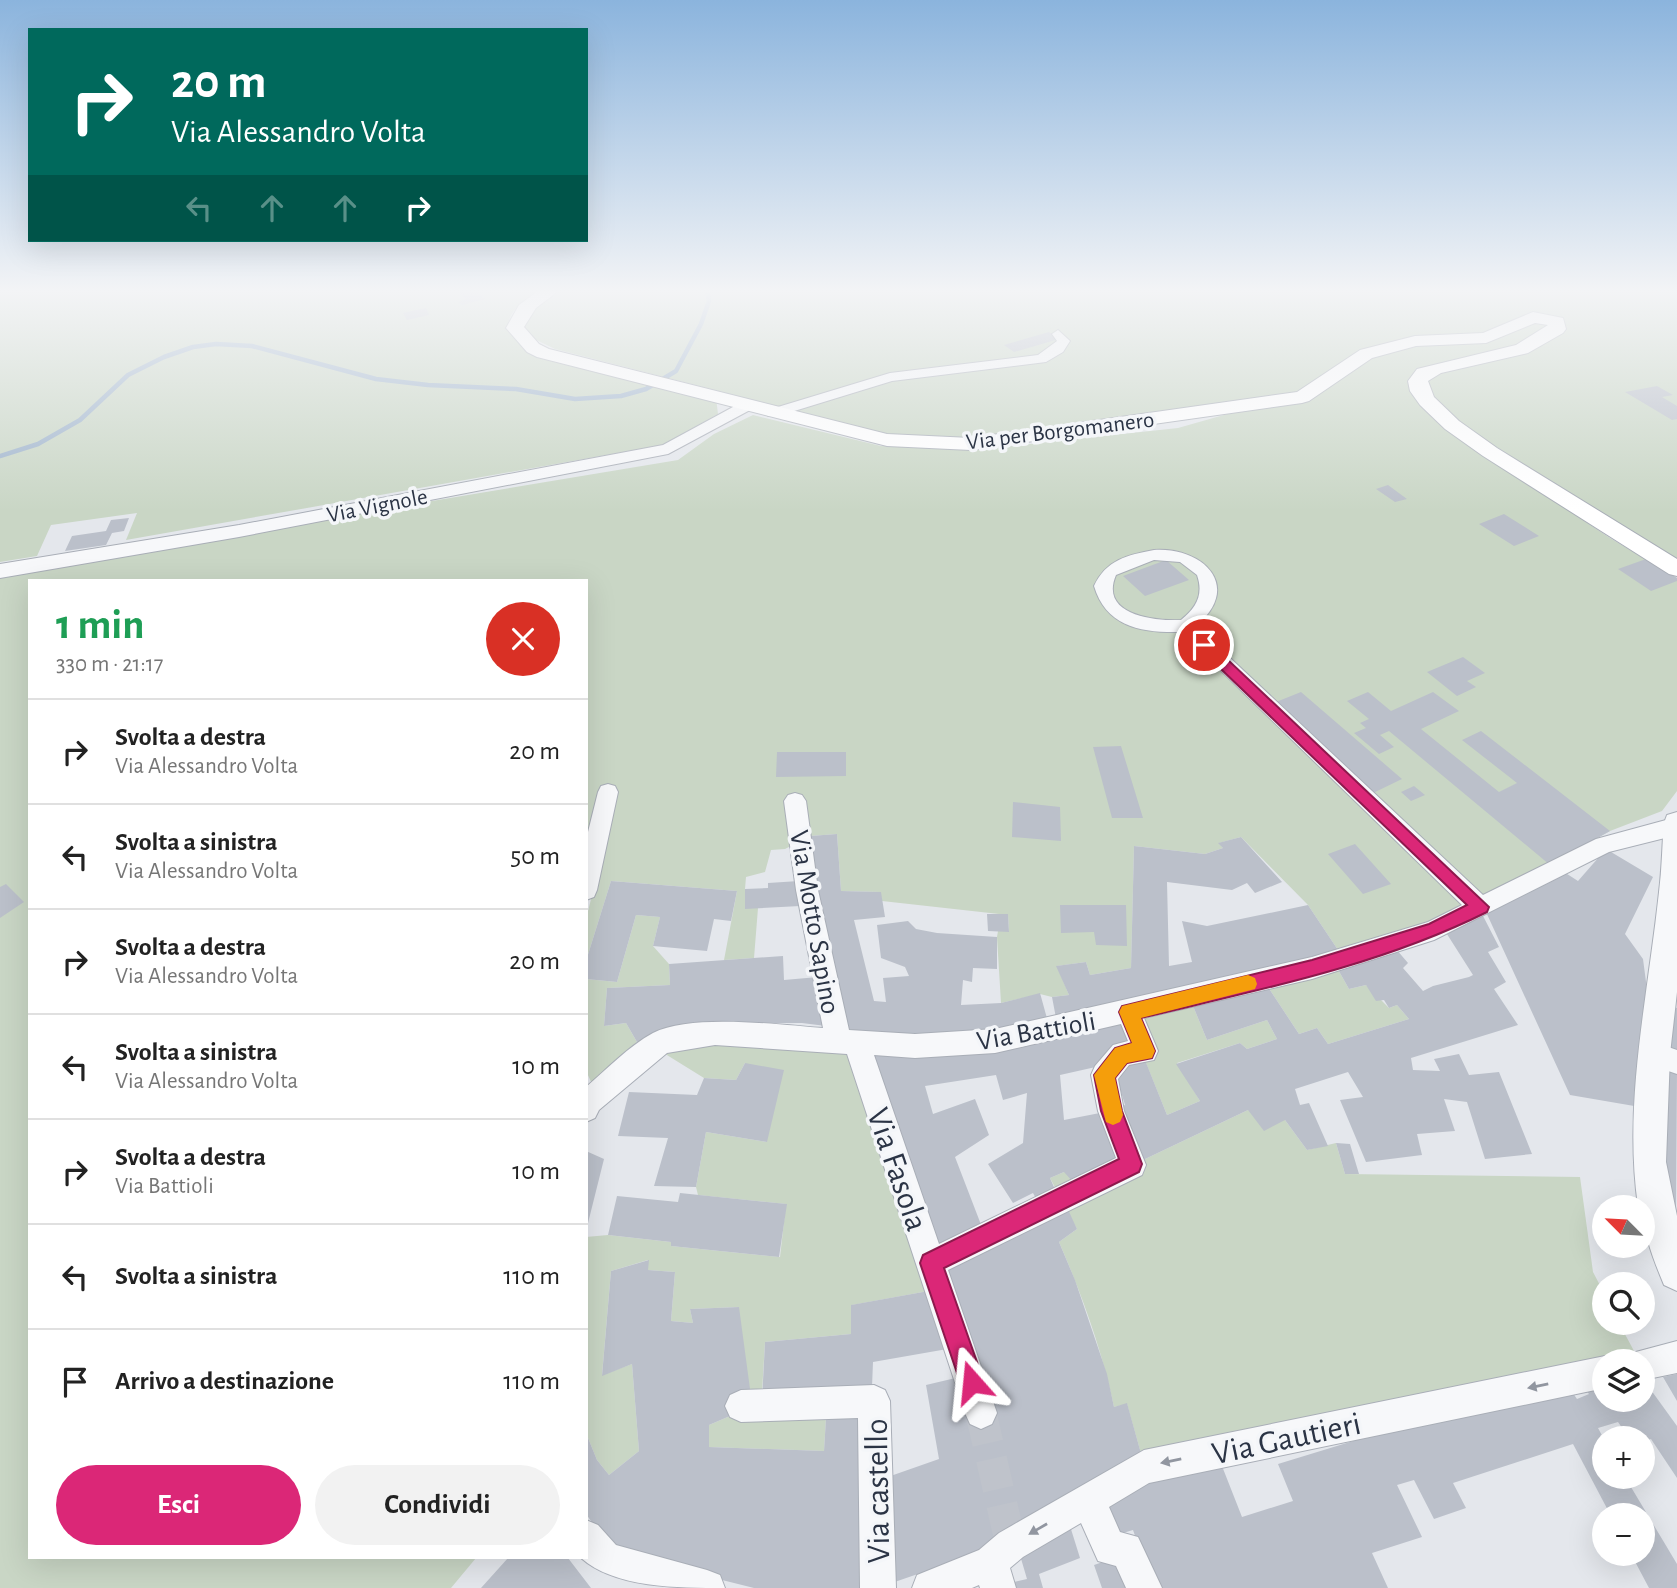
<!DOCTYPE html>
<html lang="it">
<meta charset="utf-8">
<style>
body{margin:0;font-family:"Alegreya Sans",sans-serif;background:#f2f2f2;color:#222;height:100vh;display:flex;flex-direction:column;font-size:26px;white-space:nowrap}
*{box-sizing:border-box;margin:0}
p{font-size:23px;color:#767676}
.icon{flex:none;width:38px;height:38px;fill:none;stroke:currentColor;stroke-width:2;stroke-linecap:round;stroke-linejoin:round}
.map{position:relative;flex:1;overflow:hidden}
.side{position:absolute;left:28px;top:579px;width:560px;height:980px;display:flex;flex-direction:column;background:#fff;border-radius:0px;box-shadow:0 7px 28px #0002}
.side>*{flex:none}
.top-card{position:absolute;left:28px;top:28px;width:560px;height:214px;border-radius:0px;box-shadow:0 7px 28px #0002;background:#00695c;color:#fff;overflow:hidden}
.needle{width:46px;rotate:294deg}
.tools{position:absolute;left:1592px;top:1195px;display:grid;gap:14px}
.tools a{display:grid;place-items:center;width:63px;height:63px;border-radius:50%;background:#fff;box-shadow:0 7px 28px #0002;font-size:35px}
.pin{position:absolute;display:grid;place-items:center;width:60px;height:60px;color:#fff;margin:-30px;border:4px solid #fff;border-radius:50%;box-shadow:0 2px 7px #0007}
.me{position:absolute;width:77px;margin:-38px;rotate:342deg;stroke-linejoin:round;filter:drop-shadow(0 0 5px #0008)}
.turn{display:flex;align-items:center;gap:24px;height:147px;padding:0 28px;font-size:32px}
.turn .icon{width:91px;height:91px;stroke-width:2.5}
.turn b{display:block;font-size:49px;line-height:60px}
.lanes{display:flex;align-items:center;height:66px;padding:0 28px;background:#0003;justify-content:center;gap:35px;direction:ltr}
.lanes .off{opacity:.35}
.round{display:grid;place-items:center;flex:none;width:74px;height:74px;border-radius:37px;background:#f2f2f2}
.overview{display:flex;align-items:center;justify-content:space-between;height:119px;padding:0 28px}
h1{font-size:42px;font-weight:600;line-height:52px;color:#1e9e55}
.cta{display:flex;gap:14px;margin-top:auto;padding:14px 28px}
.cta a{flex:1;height:80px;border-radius:42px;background:#db2777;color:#fff;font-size:28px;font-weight:600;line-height:80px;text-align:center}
.cta a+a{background:#f2f2f2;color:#222}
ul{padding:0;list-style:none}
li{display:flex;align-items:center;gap:21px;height:105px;padding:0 28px;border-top:2px solid #e0e0e0}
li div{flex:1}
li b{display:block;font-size:26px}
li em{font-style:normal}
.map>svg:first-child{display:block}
</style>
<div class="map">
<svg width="1677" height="1588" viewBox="0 0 1677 1588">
<rect width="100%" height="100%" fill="#e4e7ec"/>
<path fill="#c9d6c5" d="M0,289H544C529,298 511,306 508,325L528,350L716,398L718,414L663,445L126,540L137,513L51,525L37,556L0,562Z
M561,289H1677V562L1464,441L1610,538L1677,578V791L1662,811L1610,831L1466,908L1372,944L1338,950L1308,905L1241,837L1219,843L1223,848L1205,854L1134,846L1131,968L1090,975L1086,962L1057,966L1069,995L1052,997L1040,994L1001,1003L997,937L998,931H1009L1008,915L882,901L880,892L841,891L837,834L810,836L785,849L771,850L765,872L746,877L745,889L758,908L754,958L724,960L737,891L611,881L586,961V919L618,793L586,859V581H30V1558H476L451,1588H0V573L678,460L714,434L753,415L881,446L973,450L1178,428L1245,409L974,441L890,435L555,349L526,335C519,312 544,298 561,289Z
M636,915L660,917L653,946L669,964L670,985L607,988L604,1026L626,1023L637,1042L594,1088L586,1071V979L617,982Z
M1336,966L1349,989L1366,985L1389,1008L1397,1005L1409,1019L1328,1044L1317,1028L1299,1034L1266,984Z
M1191,1001L1207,1040L1267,1020L1277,1039L1247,1049L1240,1043L1177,1063L1200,1101L1167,1115L1127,1016Z
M711,1040L854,1048L934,1290L852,1305L851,1334L765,1342L761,1409L826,1418L824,1451L709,1447V1425L730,1416L739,1307L690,1309L693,1323L671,1321L675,1272L648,1270V1260L611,1271L602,1375L632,1364L639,1451L609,1475L597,1460L586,1433V1237L608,1235L671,1242V1246L780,1257L786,1204L698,1195L696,1187L706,1132L767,1142L745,1063L736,1080L704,1078L662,1052Z
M1248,1110L1285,1120L1307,1150L1336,1143L1345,1174L1580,1177L1593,1272L1605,1295V1323H1619L1634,1351L1142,1457L1127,1404L1114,1407C1102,1350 1082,1295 1059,1242L1077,1229L1050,1178L1064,1172L1143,1160Z"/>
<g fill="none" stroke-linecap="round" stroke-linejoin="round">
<path stroke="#9fb4cc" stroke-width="4.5" d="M0,456L38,444L80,420L128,375L164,357L193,347L216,344L252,346L376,379L428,385L516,389L575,399L621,396L646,389L676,371L701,324L709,301L707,289"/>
</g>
<path fill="#bbc0ca" d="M468,289H488V290L478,293L485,299L462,305L458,302L466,299L458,292Z
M426,308L429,315L407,320L403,313Z
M1049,332L1059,339L1014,352L1004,345Z
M1657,386L1673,395L1662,397L1677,406V419L1672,420L1625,392Z
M1388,485L1407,499L1395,502L1376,489Z
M1504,514L1539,536L1514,546L1479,524Z
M129,518L124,531L112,533L106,545L65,551L72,536L106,531L111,520Z
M1646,559L1677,578V581L1651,591L1618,569Z
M1166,560L1189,580L1145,596L1123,576Z
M1463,657L1485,673L1467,681L1476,687L1457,696L1427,672Z
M1301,692L1402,779L1371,794L1271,704Z
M1368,692L1391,711L1433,692L1459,711L1421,729L1499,792L1517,783L1462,740L1481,731L1610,831L1550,865L1389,731L1380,735L1394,747L1379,754L1354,733L1366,728L1360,723L1369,719L1347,701Z
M1121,746L1143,818H1112L1093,747Z
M777,752H846V776L776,777Z
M1414,786L1425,795L1411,801L1401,792Z
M1013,802L1060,807L1061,841L1012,837Z
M837,834L841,891L881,892L885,917L854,920L874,1001L886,1002L883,978L909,976L905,967L881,958L877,925L908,921L916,929L937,933L997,937V969L973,968L972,982L963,980L961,1005L1001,1003L1040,993L1048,1022L989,1036L843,1037L819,911L810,836Z
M1241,837L1282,882L1255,893L1247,883L1232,890L1167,882L1169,966L1192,962L1182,921L1207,926L1308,905L1338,950L1069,1017L1056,1018L1052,997L1069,995L1056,966L1086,962L1090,975L1131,968L1134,846L1205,854L1223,848L1218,843Z
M1355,844L1391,884L1363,894L1328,854Z
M1606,849L1653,877L1625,934L1643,959L1648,997L1640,1107L1570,1095L1486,912L1564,872L1578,881Z
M611,881L737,891L731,921L714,919L707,951L653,946L660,917L636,915L617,982L586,979V961Z
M799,881L800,906L745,909V889L768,888V883Z
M6,884L24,902L0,918V887Z
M1060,905H1126L1127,946L1096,945L1094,932L1061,933Z
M987,914H1008L1009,932L988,931Z
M1482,914L1499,947L1488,952L1506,982L1494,989L1518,1025L1411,1058L1413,1070L1440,1071L1434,1059L1459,1054L1469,1075L1499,1072L1532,1154L1485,1159L1467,1102L1444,1099L1455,1131L1417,1134L1422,1155L1366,1162L1340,1100L1363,1097L1348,1072L1295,1089L1300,1105L1309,1103L1328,1146L1307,1150L1285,1120L1264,1131L1248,1110L1143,1160L1116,1109L1125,1105L1115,1072L1143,1055L1167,1115L1200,1101L1176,1064L1240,1043L1247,1049L1277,1039L1267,1020L1207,1040L1191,1001L1266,984L1299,1034L1317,1028L1328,1044L1409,1019L1397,1005L1389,1008L1384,1000L1376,1001L1366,985L1349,989L1336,966L1396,949L1408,963L1403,968L1423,991L1433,986L1469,977L1473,975L1445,931Z
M783,956L784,980L818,977L826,1026L802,1023H724L677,1030L637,1042L626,1023L604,1026L607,988L670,985L669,964Z
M1674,1007L1677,1008V1060L1669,1057Z
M1127,1016L1139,1044L1109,1064L1060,1075L1064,1120L1105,1112L1123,1162L1073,1182L1064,1172L1050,1178L1057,1194L1039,1204L1033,1193L1013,1203L988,1164L1023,1143L1027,1093L1003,1100L996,1075L925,1086L933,1114L975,1099L989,1135L955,1157L990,1248L1010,1240L1044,1214L1065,1203L1077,1229L1059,1242L1075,1280L1107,1374L1114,1407L1127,1403L1142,1457L993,1548L886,1585L882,1479L939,1459L926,1385L964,1376L870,1054Z
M745,1063L784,1070L767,1142L706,1132L696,1187L654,1186L668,1138L618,1136L629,1092L697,1095L704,1078L736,1080Z
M1666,1066L1677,1070L1676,1212L1662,1164Z
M1336,1143L1350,1144L1359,1174H1345Z
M586,1151L604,1159L587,1227H586Z
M680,1193L787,1204L779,1257L671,1246V1242L608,1235L617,1196L678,1202Z
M649,1260L648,1270L675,1272L671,1321L693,1323L690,1309L739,1307L750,1389L730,1416L709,1425V1447L824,1451L826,1418L865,1416L873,1588H754L614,1553L586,1514V1433L597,1460L609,1475L639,1451L632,1364L602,1376L611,1271Z
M934,1290L953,1348L873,1362L872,1387L762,1400L765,1342L851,1334V1305Z
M1677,1374V1401L1663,1377Z
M1643,1379L1677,1426V1478L1651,1439L1643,1442V1438H1629L1618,1422L1598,1428L1605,1441V1477H1625L1677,1564V1588H1649L1631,1554H1643V1516H1611L1573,1444L1453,1483L1466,1508L1434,1519L1414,1480L1397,1485L1422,1537L1372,1553L1388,1588H1153L1133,1530L1113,1536L1100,1497L1220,1461L1242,1517L1293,1501L1278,1464L1497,1397L1570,1389L1577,1399L1589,1394L1584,1388L1605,1382V1400H1643Z
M1070,1526L1080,1558L1039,1574L1043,1588H1016L1014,1582L1027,1579L1017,1545Z
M1126,1554L1138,1588H1102L1094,1565Z
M508,1558H568L591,1588H481Z"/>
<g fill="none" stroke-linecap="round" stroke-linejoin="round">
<path stroke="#bfc3cb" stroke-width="31" stroke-dasharray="31 16" stroke-linecap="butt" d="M981,1413L1011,1545"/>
<defs>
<path id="minor" d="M1058,330L1070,341L1063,352L1046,362L892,381L778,416H768L766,413L768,410L890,373L1038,355L1057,341L1052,334Z
M1154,550C1204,547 1243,587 1196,626L1483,895L1596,839L1677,817V835L1609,852L1434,940L1312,979L1144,1018L1158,1051L1154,1060L1129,1065L1118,1079L1124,1111L1146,1165L1142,1175L948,1270L997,1413L992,1424L981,1429L970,1424L965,1413L847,1054L715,1045L667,1053L599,1110L595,1118L586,1122V1087C607,1069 629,1046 653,1033C691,1013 780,1025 823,1028L796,890L784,801L788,795L795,793L802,795L806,801L818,890L849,1030L915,1034L995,1029L1312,957L1428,922L1462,905L1181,632C1142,633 1106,627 1094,586C1106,560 1127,555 1154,550ZM1154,560L1180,562L1197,575C1204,595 1196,608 1181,620C1154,621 1099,615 1116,575ZM1121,1024L1128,1041L1113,1045L1095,1066L1091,1075L1098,1111L1116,1158L939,1244L874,1055L915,1058L995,1053Z
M608,784L615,786L618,792L597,890L594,897L586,900V840L598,792L601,786Z
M1654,1042L1677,1050V1074L1645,1063L1641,1054L1645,1045Z
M1677,1341V1373L1643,1380V1362H1628L1632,1353Z
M1605,1356L1616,1362H1605V1388L1149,1483L1109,1507L1120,1532L1138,1537L1162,1588H1126L1116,1566L1098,1561L1081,1523L1023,1557L1010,1568L1016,1588H980L979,1585L972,1588H912L917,1575L979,1550L999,1533L1144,1450Z
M874,1385L885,1390L890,1401L896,1588H860L858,1418L741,1422L730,1417L725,1406L730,1395L741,1390Z
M586,1520L598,1525L616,1545L707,1570L720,1575L725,1588C677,1588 615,1588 581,1558H586Z"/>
<path id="tertiary" d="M744,401L750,402L753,406L750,410L668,454L239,537L0,578V564L239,525L663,445Z
M1677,812V992L1670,1054L1666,1162L1677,1216V1291L1664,1285C1654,1261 1643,1234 1643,1208L1638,1206C1623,1102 1648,996 1659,892C1662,869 1662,846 1664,823L1667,815Z"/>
<path id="secondary" d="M541,289H561L536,308L524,327L539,344L549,349L887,434L971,438L1297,392L1360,350L1415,336L1483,333L1533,312L1563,318L1566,329L1563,333L1528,353L1441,373L1428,381L1434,397L1459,421L1497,448L1677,559V576L1669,574L1483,456L1445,429L1420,405L1410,391L1408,381L1417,369L1516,345L1548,325L1535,323L1486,343L1416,346L1372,358L1309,401L1302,403L971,450L887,446L537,357L527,352L506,328L519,305Z"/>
</defs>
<use href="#minor" stroke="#a9aeb7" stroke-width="2"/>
<use href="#tertiary" stroke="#a9aeb7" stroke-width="2"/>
<use href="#secondary" stroke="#a9aeb7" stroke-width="2"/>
<use href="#minor" fill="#f7f8fa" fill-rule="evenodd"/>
<use href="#tertiary" fill="#f7f8fa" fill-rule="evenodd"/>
<use href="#secondary" fill="#fff" fill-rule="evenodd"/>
</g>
<defs><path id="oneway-solid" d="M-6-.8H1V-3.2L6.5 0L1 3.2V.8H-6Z" transform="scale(1.75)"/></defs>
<g fill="#9196a0">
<use href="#oneway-solid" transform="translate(1538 1386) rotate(168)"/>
<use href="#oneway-solid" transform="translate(1171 1461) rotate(168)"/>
<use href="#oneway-solid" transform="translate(1038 1529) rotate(150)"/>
</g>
<linearGradient id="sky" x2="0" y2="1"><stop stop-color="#8bb4dd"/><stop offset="0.57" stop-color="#f3f4f6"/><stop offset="1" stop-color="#f3f4f6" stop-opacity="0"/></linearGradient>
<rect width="1677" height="511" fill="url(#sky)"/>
<path fill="#db2777" stroke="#8e194d" stroke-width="2" d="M1204,640L1209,642L1489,907L1487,912C1379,966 1258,990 1141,1018L1155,1051L1152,1058L1127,1063L1115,1078L1122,1111L1142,1164L1139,1172L944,1268L984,1382L980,1390L972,1394L963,1390L960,1382L920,1263L923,1255L1119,1159L1101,1111L1094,1075L1115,1048L1132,1043L1119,1012L1122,1006L1312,960L1429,924L1467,905L1199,648L1197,645Z"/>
<path fill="#f59e0b" d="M1248,975L1255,978L1257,984L1255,989L1141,1018L1155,1051L1152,1058L1127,1063L1115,1078L1123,1115L1120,1122L1113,1125L1106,1122L1094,1075L1115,1048L1132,1043L1119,1012L1122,1006Z"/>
<g text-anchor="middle" stroke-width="7" stroke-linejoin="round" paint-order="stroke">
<g font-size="23" fill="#2b3445" stroke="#f4f6f9">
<text transform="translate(1060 430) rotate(-7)" y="8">Via per Borgomanero</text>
<text transform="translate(377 505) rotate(-11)" y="8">Via Vignole</text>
</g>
<g font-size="28" fill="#2b3445" stroke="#f4f6f9">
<text transform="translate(816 922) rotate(80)" y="10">Via Motto Sapino</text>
<text transform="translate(1036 1030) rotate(-10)" y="10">Via Battioli</text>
</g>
<g font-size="33" fill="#2b3445" stroke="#f4f6f9">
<text transform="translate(899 1169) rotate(71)" y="12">Via Fasola</text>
<text transform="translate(1286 1437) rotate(-12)" y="12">Via Gautieri</text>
<text transform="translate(876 1491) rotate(-91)" y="12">Via castello</text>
</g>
</g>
</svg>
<div class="tools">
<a><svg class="needle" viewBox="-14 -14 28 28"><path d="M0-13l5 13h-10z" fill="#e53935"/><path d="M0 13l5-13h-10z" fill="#767676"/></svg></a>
<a><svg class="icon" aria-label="search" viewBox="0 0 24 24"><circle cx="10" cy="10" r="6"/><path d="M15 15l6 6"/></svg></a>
<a><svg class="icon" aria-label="layers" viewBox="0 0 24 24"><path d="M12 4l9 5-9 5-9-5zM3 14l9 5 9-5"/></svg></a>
<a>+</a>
<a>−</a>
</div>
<div class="pin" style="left:1204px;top:645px;background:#d93025"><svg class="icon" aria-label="arrive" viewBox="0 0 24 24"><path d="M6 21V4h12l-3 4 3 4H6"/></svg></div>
<svg class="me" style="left:972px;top:1382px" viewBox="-20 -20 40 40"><path d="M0-17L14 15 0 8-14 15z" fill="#db2777" stroke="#fff" stroke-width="4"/></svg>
<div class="top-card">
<div class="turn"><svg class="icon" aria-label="right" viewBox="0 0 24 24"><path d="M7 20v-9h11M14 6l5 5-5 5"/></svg><div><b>20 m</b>Via Alessandro Volta</div></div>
<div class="lanes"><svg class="icon off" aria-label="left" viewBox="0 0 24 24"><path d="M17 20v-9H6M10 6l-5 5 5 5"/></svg><svg class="icon off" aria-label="ahead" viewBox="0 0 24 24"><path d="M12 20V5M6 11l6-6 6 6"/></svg><svg class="icon off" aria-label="ahead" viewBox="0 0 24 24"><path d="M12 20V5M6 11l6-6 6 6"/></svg><svg class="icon" aria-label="right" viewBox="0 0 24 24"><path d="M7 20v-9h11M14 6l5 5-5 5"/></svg></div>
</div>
<section class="side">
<div class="overview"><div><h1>1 min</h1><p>330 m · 21:17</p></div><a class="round" style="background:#d93025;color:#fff"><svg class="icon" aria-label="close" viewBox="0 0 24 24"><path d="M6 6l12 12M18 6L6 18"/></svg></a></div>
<ul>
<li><svg class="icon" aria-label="right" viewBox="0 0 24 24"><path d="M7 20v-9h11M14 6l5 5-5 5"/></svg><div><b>Svolta a destra</b><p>Via Alessandro Volta</p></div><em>20 m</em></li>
<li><svg class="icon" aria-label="left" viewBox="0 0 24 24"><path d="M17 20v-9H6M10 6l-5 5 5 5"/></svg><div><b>Svolta a sinistra</b><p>Via Alessandro Volta</p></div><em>50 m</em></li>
<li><svg class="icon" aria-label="right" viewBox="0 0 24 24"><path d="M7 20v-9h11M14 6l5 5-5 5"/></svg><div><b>Svolta a destra</b><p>Via Alessandro Volta</p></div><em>20 m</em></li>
<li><svg class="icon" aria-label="left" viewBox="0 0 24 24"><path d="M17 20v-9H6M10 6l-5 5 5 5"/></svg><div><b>Svolta a sinistra</b><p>Via Alessandro Volta</p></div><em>10 m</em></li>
<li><svg class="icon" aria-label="right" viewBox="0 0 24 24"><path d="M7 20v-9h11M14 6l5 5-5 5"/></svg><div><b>Svolta a destra</b><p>Via Battioli</p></div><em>10 m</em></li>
<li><svg class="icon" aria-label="left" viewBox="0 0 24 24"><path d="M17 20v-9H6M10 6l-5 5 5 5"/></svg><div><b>Svolta a sinistra</b></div><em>110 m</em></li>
<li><svg class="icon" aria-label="arrive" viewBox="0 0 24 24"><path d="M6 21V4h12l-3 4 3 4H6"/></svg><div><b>Arrivo a destinazione</b></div><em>110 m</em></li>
</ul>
<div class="cta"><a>Esci</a><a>Condividi</a></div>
</section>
</div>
